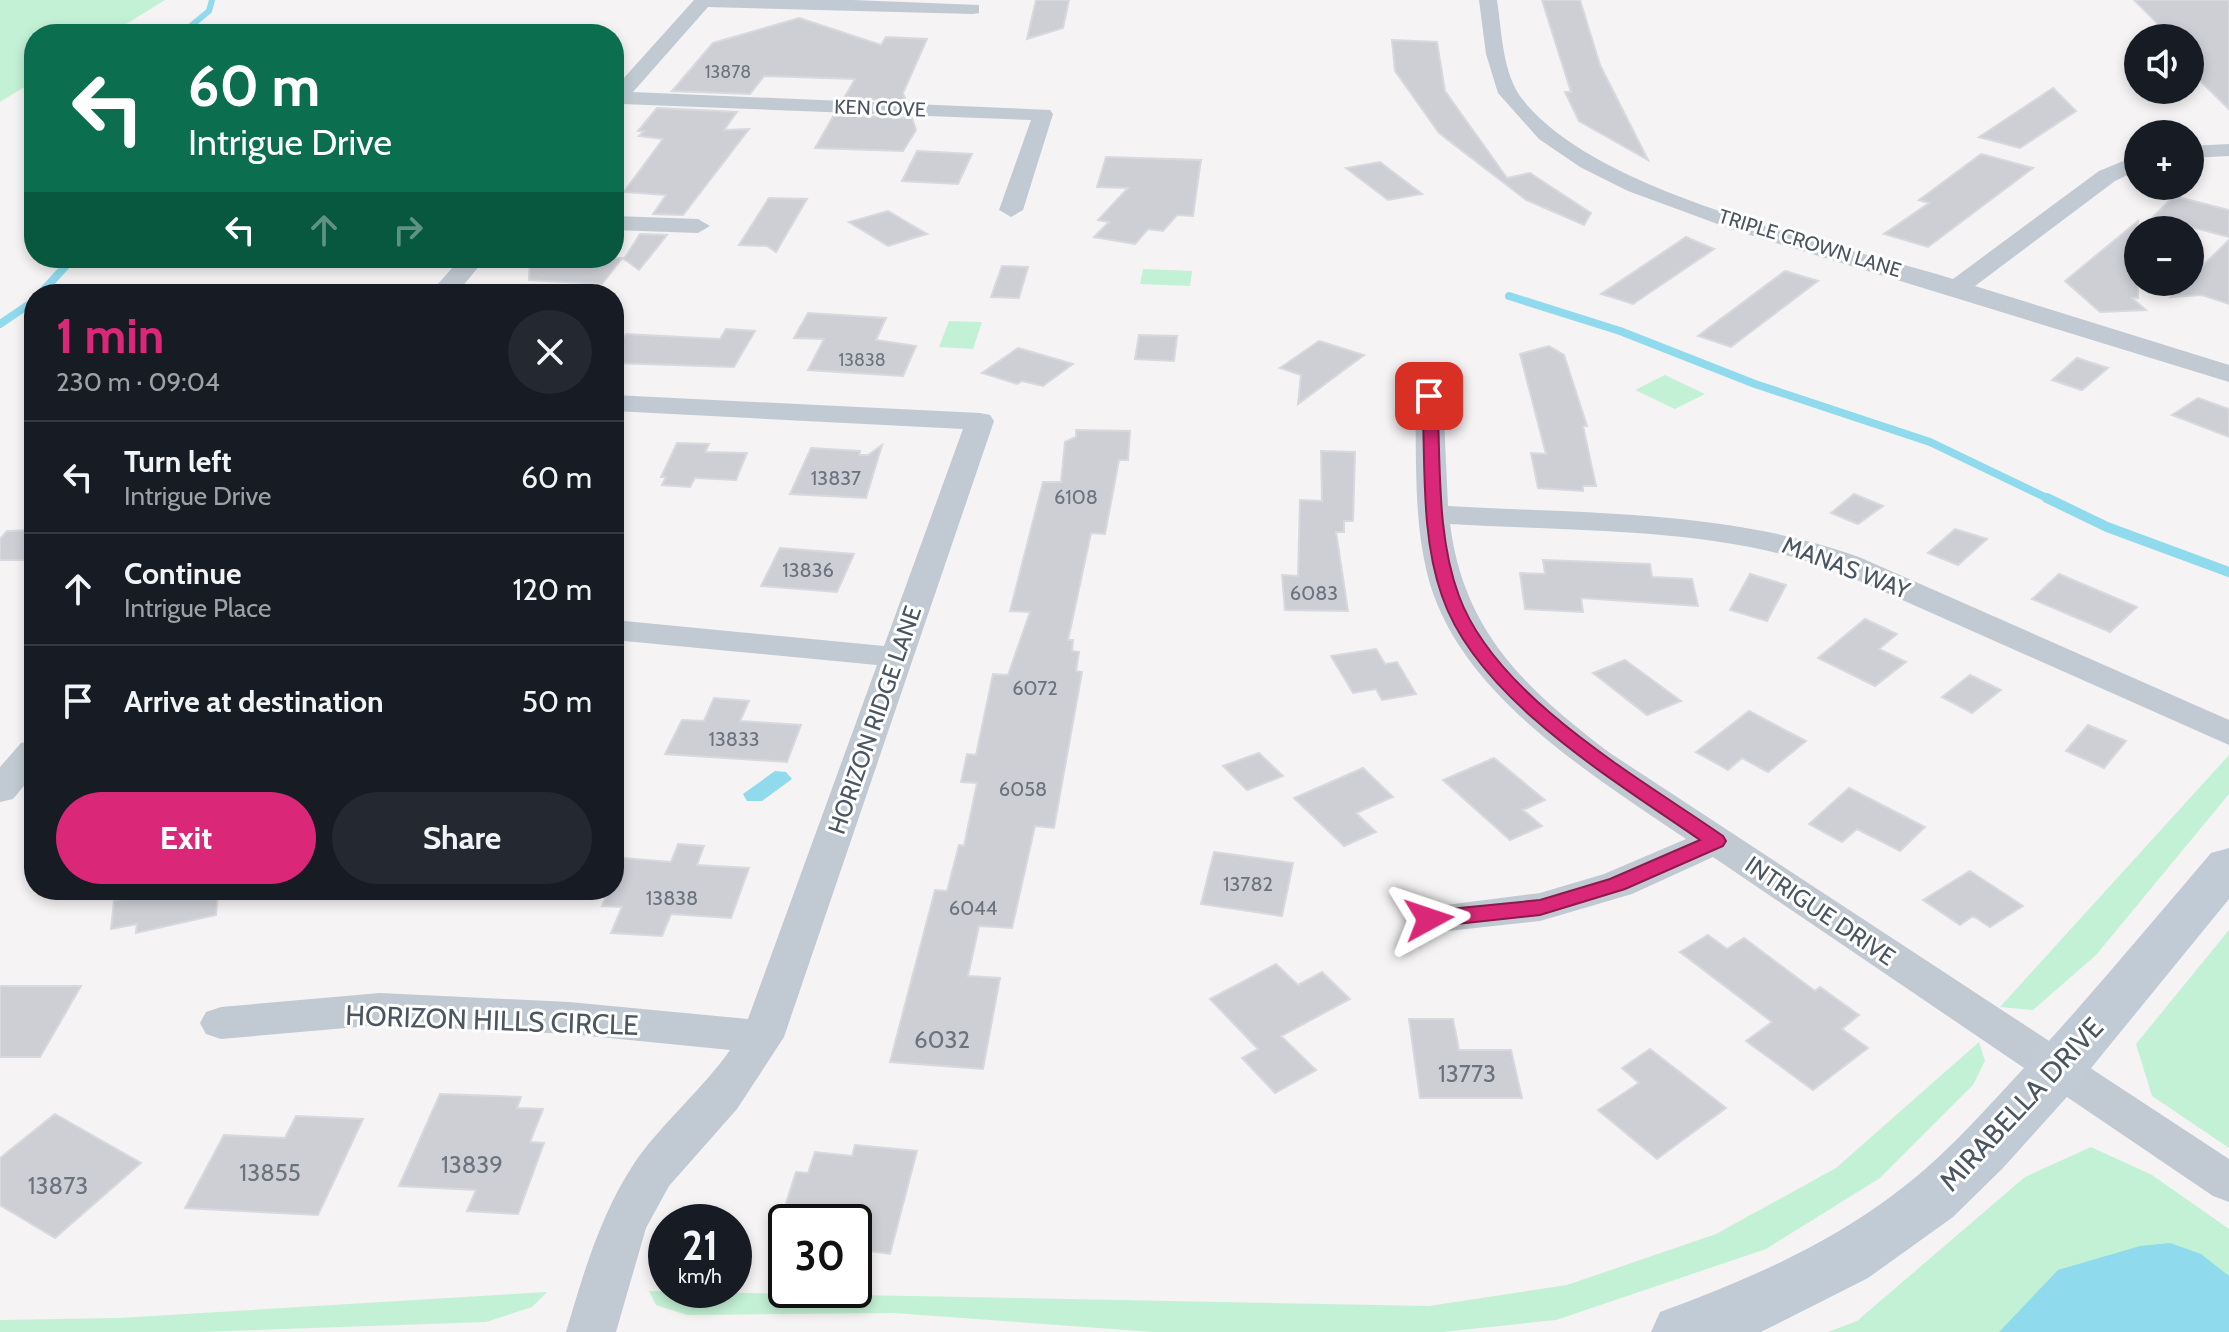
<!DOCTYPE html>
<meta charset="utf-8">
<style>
body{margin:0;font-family:Cabin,sans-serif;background:#242831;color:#f1f3f6;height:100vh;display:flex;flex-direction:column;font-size:30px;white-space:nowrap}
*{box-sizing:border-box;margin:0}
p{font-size:26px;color:#9ea1a6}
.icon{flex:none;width:44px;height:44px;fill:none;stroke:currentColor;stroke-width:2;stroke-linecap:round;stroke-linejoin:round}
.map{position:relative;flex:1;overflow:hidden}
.panel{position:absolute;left:24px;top:284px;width:600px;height:616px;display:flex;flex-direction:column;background:#171b24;border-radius:32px;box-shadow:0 4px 12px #0003}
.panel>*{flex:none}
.banner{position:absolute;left:24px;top:24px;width:600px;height:244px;border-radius:32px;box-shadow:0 4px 12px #0003;background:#0b6e4f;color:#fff;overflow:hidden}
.tools{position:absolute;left:2124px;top:24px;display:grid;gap:16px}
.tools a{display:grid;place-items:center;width:80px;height:80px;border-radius:50%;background:#171b24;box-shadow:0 4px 12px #0003;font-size:40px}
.speed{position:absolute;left:648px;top:1204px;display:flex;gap:16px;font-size:40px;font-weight:700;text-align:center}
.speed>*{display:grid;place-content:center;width:104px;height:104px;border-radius:50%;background:#171b24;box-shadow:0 4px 12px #0003;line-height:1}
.speed small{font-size:20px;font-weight:400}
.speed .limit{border:4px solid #111;border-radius:12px;background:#fff;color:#111}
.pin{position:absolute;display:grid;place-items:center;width:68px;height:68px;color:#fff;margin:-34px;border-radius:16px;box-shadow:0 4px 12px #0006}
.me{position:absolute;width:88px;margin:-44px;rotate:85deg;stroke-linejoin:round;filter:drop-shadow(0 0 6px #0008)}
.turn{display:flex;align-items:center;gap:28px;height:168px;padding:0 32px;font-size:36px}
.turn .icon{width:104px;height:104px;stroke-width:2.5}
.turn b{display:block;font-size:56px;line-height:68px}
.lanes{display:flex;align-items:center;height:76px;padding:0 32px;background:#0003;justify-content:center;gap:40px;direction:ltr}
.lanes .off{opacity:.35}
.round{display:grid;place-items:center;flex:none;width:84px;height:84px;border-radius:42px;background:#242831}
.head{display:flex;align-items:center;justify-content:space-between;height:136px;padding:0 32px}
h1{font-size:48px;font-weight:700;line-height:60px;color:#db2777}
.primary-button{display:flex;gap:16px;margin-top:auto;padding:16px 32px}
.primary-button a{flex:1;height:92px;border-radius:48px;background:#db2777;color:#fff;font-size:32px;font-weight:700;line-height:92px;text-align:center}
.primary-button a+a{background:#242831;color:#f1f3f6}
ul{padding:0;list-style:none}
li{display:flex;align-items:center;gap:24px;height:112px;padding:0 32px;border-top:2px solid #363941}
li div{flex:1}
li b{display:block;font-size:30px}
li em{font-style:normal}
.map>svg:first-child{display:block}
</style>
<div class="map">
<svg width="2229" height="1332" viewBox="0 0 2229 1332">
<rect width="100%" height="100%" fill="#f5f3f3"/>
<path fill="#c3f1d5" d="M0,0H165L110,34H34V81L0,102Z
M1143,269L1192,271L1190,286L1140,284Z
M949,321L982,322L973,349L939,347Z
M1665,375L1705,394L1675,409L1635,390Z
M2229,755V794L2096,955L2033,1010L2000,1007Z
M2229,930V1148L2152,1096L2136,1044Z
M1979,1042L1985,1061L1973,1085L1880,1178L1766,1249L1556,1320L1442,1332H1154L894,1313L687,1315L656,1305L649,1291L1429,1306L1567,1285L1716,1234L1836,1168Z
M2091,1147L2152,1175L2229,1229V1332H1828L1857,1321L2025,1177Z
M547,1292L532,1307L486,1322L198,1332H0V1320L119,1318Z"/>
<path fill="#90daee" d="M775,771L786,772L792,779L762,801H747L743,794Z
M2170,1243L2201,1254L2229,1276V1332H1999L2058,1270L2140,1246Z"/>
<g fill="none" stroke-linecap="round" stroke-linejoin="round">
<path stroke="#90daee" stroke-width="6" d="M181,34L209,11L212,0"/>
<path stroke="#90daee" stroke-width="8" d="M40,294L73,258
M1509,296L1620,331L1755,384L1930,442L2051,500
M0,324L34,301"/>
<path stroke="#90daee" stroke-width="10" d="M2047,498L2107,527L2229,572"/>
</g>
<path fill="#cdcfd5" stroke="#d7d9de" stroke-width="2" d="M1036,0H1069L1063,28L1027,39Z
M1542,0H1580L1600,65L1648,160L1579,121L1565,92H1571Z
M2134,0H2229V109L2190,71V35L2168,34Z
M799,18L881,45L886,37L927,39L903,93L906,101L844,98L855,79L764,76L750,94L672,91L713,43Z
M1392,40L1437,42L1445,91L1507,178L1530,173L1591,213L1584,225L1526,200L1439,133L1395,71Z
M2053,88L2076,111L2020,148L1979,137Z
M657,108L737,112L724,130L749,129L683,215L653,214L666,195L624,192L663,139L639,136L644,131H638Z
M834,115L912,118L916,130L903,151L815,148Z
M917,151L972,154L958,184L902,181Z
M1981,154L2033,168L1928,247L1884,234L1929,203L1919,200Z
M1106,157L1201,160L1193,216L1177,215L1163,231L1148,229L1135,244L1094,237L1109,222L1098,220L1128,188L1097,187Z
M1380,162L1422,194L1388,200L1346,168Z
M2174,196L2229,210V237L2153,217Z
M769,198L807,199L776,252L767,246L739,245Z
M888,211L927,234L888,246L849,222Z
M2138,221V298H2132L2146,310L2100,312L2065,281Z
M640,234L667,235L639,270L624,259Z
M1686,237L1714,249L1633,304L1601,294Z
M2229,240V304L2202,295L2171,297L2190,282V278Z
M530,258H622L602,284L529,280Z
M1002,266L1028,267L1019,298L991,297Z
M1785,271L1818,281L1731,347L1698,336Z
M808,313L886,318L876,340L916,346L903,376L808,370L824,339L794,338Z
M726,329L755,331L734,367L614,363V351L626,334L720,339Z
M1139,335L1177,336L1174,361L1135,359Z
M1319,341L1364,355L1298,404L1301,375L1280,368Z
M1549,346L1564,355L1587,426H1583L1596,486H1583V491L1538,488L1531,453L1546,454L1520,354Z
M1018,348L1073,364L1043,386L1022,381L1017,384L982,373Z
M2077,358L2108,368L2082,390L2052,380Z
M2198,398L2229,409V437L2172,415Z
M1076,430L1130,431L1128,460H1119L1105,534L1091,533L1068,640H1073L1072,651L1079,652L1076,671L1082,672L1054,828L1035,826L1012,928L979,926L968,976L1000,978L983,1069L890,1062L935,890L947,891L959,845L964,846L977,783L961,782L967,754L976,755L993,674L1008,675L1030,612L1010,611L1043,482H1061L1065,442L1076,437Z
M677,443L709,444L705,452L747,453L736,480L695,478L690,487L662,485L666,477H661Z
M882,445L866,498L790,494L811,448L860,451L859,455H868Z
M1321,451L1355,452L1353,521H1344V532H1336L1348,611L1285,610L1282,575L1298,576L1300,500L1322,501Z
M1854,494L1883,506L1858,524L1831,513Z
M1955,529L1987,539L1958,565L1928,553Z
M34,530V560H0V539L7,531Z
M780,548L854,554L837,592L761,586Z
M1543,560L1650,564L1652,577L1692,579L1698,606L1581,598L1583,612L1525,609L1520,573L1545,574Z
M1750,574L1786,585L1767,621L1730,610Z
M2059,574L2137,607L2110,632L2032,599Z
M1865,619L1897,634L1879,649L1906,662L1875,686L1818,658Z
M1376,649L1385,664L1397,662L1416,694L1382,700L1376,689L1353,693L1331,656Z
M1625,660L1681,701L1647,715L1593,673Z
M1970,675L2001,690L1972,713L1942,697Z
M714,698L749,701L740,721L801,725L787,762L665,754L682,720L704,721Z
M1749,711L1806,741L1768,772L1742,758L1728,770L1696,752Z
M2088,725L2126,741L2104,768L2066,751Z
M1259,753L1283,776L1247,790L1223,766Z
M1494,758L1545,800L1523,810L1542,826L1510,840L1443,780Z
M1363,768L1393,797L1356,813L1376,832L1344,846L1294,798Z
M1849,788L1925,827L1900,851L1857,829L1842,842L1809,824Z
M678,844L704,846L697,865L749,868L731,918L671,914L662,936L611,933L622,907L602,906L609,890H614V879L623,858L671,862Z
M1214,852L1293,863L1282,916L1201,904Z
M1970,871L2023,906L1990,927L1973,916L1960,925L1923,900Z
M165,890H218L216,915L136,933L137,924L111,929L114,901Z
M1708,935L1727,949L1744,938L1815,991L1820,987L1859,1015L1842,1029L1868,1048L1813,1090L1746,1041L1772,1022L1680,952Z
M1276,964L1298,985L1322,972L1350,999L1281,1036L1316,1070L1275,1093L1242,1058L1258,1049L1210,999Z
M0,986H81L40,1057H0Z
M1409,1019H1453L1459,1050H1511L1522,1098H1420Z
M1650,1049L1726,1108L1657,1159L1598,1110L1639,1083L1622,1068Z
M440,1094L521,1097L517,1108L543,1109L530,1142L544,1143L518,1214L467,1211L476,1190L399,1186Z
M55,1114L141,1163L55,1238L0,1205V1158Z
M296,1116L363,1119L318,1215L185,1208L224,1135L285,1138Z
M855,1145L917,1151L890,1254L854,1249V1222H780L796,1172L808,1173L815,1152L852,1156Z"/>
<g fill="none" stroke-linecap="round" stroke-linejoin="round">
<path fill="#c1cad2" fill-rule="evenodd" d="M694,0H853L979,5V13L973,14L708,7L633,92L1050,110L1053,114L1023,210L1011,217L999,210L1031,120L622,104L614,107V89Z
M1479,0H1497C1502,31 1502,74 1523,100C1599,196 1835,243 1953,279L2099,171L2138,155V170L2115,181L1975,286L2229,365V382L1734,230L1628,191L1580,167L1539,139L1498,93L1486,54Z
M2229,144V156L2190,158V146Z
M614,216L698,219L710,226L698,233L614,230Z
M461,258H486L456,294H429Z
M1429,388L1439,390L1443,396L1448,506C1586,514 1728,510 1859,557L2229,720V745L1837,571C1715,526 1578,532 1450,524C1464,633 1526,689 1610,753L2229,1159V1202L2213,1196L1713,857L1632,894L1540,921L1429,933L1415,929L1409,919L1415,909L1540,893L1604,874L1686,839C1591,774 1456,693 1427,573C1413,515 1417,455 1415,396L1419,390Z
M614,395L980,413L990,415L994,421L784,1037L737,1109L669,1186L646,1228L616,1332H566C584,1272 600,1215 635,1162C662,1123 702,1090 730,1050L569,1034L380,1025L221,1039L206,1034L200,1023L206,1012L221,1007L380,993L569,1002L748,1019L877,665L614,640V620L884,646L963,429L614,411Z
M34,740V774L13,799L0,802V767L21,743Z"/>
<path fill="#c1cbd6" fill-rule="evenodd" d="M2229,848V899L2074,1089L2002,1169L1953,1217L1868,1278L1761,1332H1651L1660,1312C1742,1282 1822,1248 1893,1195C1937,1163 1974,1122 2011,1082C2081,1008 2145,930 2211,853Z"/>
</g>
<path fill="#db2777" stroke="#8e194d" stroke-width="2" d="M1429,392L1437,396C1441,461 1436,535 1459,596C1496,697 1638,777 1723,836L1726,841L1723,846L1625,889L1540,915L1429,927L1421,924L1418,919L1421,914L1429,911L1540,900L1610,879L1700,840C1614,780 1477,699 1442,596C1420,534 1426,461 1422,396Z"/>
<g text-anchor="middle" stroke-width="6" stroke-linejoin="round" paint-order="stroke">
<g font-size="18" fill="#6b747e">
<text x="728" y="78">13878</text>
<text x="862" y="366">13838</text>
</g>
<g font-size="20" fill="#4a5661" stroke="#fff">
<text transform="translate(880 108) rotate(2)" y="7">KEN COVE</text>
<text transform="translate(1810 243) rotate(17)" y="7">TRIPLE CROWN LANE</text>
</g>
<g font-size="20" fill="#6b747e">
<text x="836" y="485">13837</text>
<text x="1076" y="504">6108</text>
<text x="808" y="577">13836</text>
<text x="1314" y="600">6083</text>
<text x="1035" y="695">6072</text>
<text x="734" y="746">13833</text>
<text x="1023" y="796">6058</text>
<text x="1248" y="891">13782</text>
<text x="672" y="905">13838</text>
<text x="973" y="915">6044</text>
</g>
<g font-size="24" fill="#4a5661" stroke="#fff">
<text transform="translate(1846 568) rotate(21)" y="8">MANAS WAY</text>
<text transform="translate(875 720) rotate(-71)" y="8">HORIZON RIDGE LANE</text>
<text transform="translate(1820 911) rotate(34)" y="8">INTRIGUE DRIVE</text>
</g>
<g font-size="24" fill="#6b747e">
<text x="942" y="1048">6032</text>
<text x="1467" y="1082">13773</text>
<text x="472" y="1173">13839</text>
<text x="270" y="1181">13855</text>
<text x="58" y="1194">13873</text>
</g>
<g font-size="28" fill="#4a5661" stroke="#fff">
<text transform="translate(492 1020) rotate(2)" y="10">HORIZON HILLS CIRCLE</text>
<text transform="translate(2021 1104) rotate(-47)" y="10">MIRABELLA DRIVE</text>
</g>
</g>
</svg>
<div class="tools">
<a><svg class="icon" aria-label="sound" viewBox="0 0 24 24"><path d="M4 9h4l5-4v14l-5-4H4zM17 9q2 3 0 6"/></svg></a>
<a>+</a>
<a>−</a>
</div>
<div class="speed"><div>21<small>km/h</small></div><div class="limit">30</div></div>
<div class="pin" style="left:1429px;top:396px;background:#d93025"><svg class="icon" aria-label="arrive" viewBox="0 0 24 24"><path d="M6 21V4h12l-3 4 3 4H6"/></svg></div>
<svg class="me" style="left:1429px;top:919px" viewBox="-20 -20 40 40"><path d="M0-17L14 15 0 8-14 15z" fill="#db2777" stroke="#fff" stroke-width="4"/></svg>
<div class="banner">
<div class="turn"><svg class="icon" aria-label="left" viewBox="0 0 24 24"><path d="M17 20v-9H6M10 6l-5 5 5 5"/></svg><div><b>60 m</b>Intrigue Drive</div></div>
<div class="lanes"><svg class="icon" aria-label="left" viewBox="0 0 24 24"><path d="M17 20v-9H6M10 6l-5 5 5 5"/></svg><svg class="icon off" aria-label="ahead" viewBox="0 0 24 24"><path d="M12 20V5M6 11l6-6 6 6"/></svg><svg class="icon off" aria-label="right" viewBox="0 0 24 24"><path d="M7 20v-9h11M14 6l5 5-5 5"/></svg></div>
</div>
<section class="panel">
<div class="head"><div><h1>1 min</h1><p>230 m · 09:04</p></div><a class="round"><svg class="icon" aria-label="close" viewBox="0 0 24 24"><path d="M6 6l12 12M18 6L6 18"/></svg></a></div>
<ul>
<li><svg class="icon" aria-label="left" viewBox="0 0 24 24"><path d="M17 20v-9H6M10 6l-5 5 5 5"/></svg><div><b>Turn left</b><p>Intrigue Drive</p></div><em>60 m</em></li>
<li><svg class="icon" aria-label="ahead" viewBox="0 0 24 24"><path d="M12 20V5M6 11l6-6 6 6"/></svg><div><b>Continue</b><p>Intrigue Place</p></div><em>120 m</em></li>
<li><svg class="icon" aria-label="arrive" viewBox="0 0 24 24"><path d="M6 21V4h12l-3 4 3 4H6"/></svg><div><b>Arrive at destination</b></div><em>50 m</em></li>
</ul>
<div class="primary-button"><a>Exit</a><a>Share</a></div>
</section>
</div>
